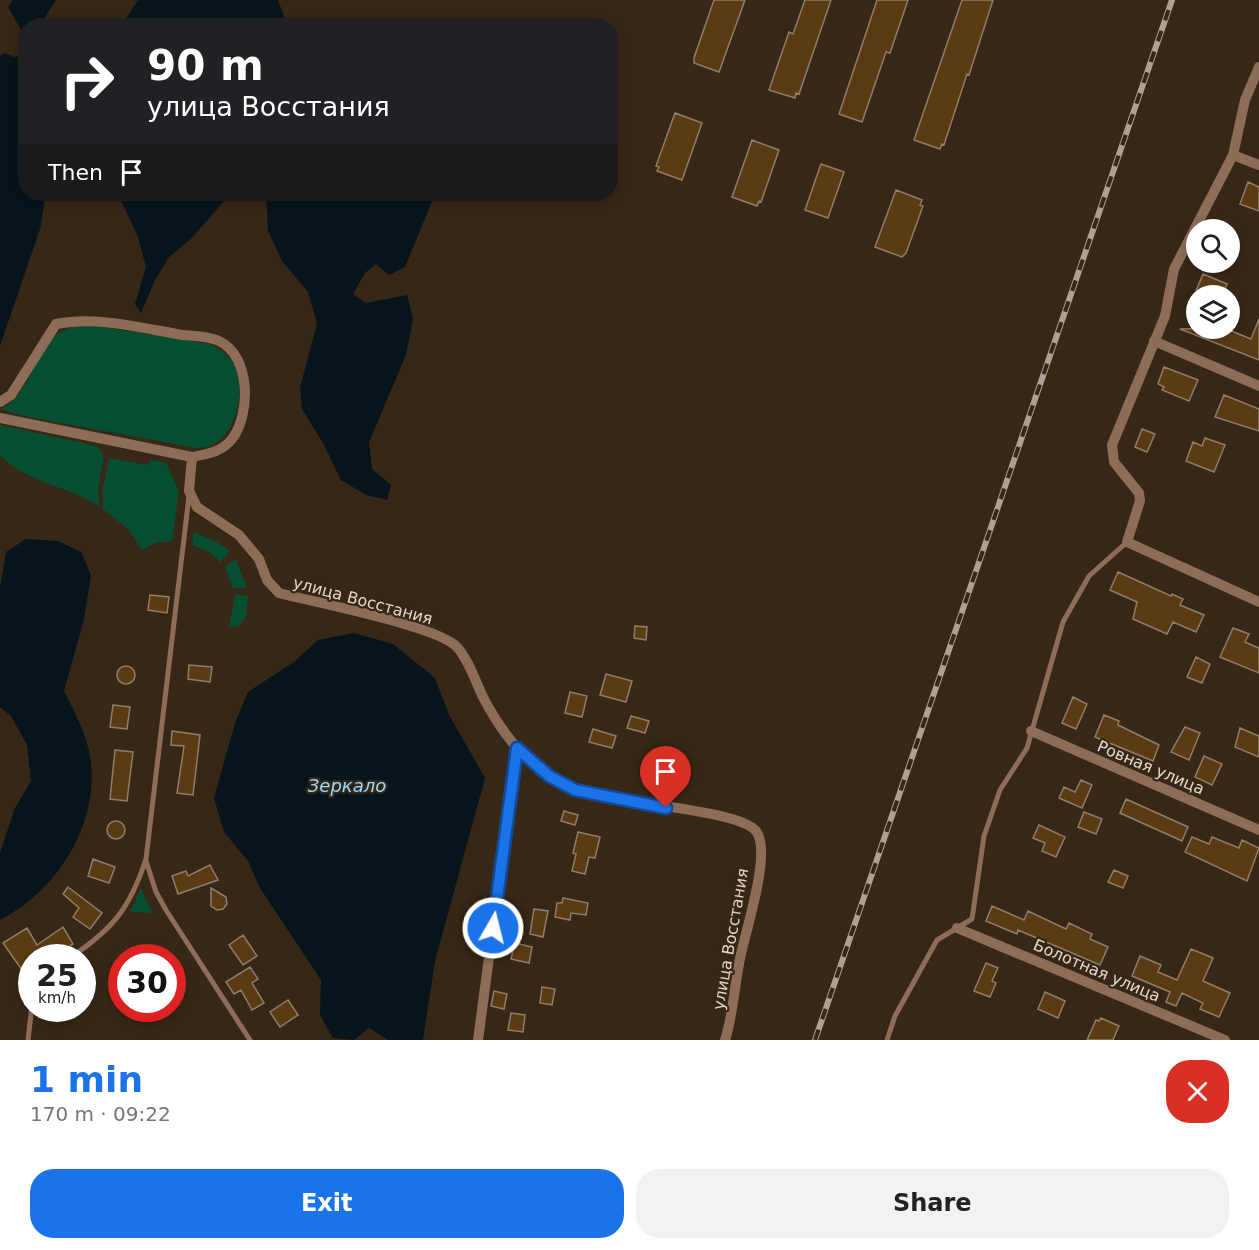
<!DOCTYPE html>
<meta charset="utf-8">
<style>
body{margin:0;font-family:"DejaVu Sans",sans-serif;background:#f2f2f2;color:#202124;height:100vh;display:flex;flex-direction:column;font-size:22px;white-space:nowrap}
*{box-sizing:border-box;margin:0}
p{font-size:20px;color:#757577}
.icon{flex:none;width:33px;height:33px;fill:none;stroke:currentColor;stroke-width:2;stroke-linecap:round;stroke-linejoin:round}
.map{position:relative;height:1040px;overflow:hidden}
.panel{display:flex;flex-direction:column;background:#fff;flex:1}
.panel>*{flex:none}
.hud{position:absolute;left:18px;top:18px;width:600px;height:183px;border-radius:24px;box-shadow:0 3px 9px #0003;background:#202124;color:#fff;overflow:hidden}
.controls{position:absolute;left:1186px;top:219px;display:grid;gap:12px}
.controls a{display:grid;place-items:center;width:54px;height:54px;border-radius:50%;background:#fff;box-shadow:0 3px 9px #0003;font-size:30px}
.speed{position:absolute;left:18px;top:944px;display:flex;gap:12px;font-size:30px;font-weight:700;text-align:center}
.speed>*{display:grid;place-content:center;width:78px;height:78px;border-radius:50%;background:#fff;box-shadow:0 3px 9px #0003;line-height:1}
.speed small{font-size:15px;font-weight:400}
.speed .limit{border:9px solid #d22;background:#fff;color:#111}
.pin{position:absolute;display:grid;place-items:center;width:51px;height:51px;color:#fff;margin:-62px -26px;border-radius:50% 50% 50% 0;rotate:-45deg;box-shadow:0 0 6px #0007}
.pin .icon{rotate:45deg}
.me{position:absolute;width:66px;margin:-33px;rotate:8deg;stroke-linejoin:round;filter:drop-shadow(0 0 4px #0008)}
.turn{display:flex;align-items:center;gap:21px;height:126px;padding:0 30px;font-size:27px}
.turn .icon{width:78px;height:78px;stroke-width:2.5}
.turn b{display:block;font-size:42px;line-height:51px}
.then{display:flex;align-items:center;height:57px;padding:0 30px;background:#0003;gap:12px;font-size:22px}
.round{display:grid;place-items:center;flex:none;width:63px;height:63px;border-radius:24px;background:#f2f2f2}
.head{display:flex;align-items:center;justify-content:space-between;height:102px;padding:0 30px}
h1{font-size:36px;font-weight:800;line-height:45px;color:#1a73e8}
.primary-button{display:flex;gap:12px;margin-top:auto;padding:12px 30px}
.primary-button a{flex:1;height:69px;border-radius:24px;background:#1a73e8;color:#fff;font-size:24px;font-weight:800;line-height:69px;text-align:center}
.primary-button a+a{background:#f2f2f2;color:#202124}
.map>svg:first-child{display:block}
</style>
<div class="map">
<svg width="1259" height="1040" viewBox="0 0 1259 1040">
<rect width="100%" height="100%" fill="#372716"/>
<path fill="#064e31" d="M79,325H90L210,344C220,349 229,355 234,365C249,392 233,450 196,448L29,417L0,409C30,397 32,353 57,334C63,330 71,328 79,325Z
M0,425L97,446L104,456L98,489L99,506C67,485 28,484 0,455Z
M109,458L147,465L152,460L166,463L179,491L172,541L156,543L142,550L128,529L103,509V488Z
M194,532L215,541L230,551L220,562L211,553L192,545Z
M236,560L247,587L233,589L225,566Z
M235,594L248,596L246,616L239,626L229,627Z
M141,888L152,913L130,912Z"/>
<path fill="#07141b" d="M13,0H56L40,25L26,26L24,35L8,7Z
M138,0H278L287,25H122Z
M4,53L15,57L25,55L26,194H46L40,229L0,346V56Z
M118,194H230L192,238L169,257L155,280L141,313L135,304L146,267L138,237Z
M266,194H435L405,267L389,275L376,264L365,273L353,294L366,303L407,295L413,319L406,355L369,442L372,469L391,485L387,500L366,495L341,480L323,443L302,409L300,388L317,323L308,292L282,261L268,231Z
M26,539L58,541L81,552L91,575L84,619L64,691C74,711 86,733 90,756C101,821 58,891 0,920V853L15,808L31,781L27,745L11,716L0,707V588L6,552Z
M354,633L393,644L435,678L449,715L485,778L435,961L423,1040H388L369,1028L354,1040L333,1038L320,1015L321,980L260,888L248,861L224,832L214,798L235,723L248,692L294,662L318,640Z"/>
<path fill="#5b3b14" stroke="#917e6a" stroke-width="1.5" d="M714,0H745L719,72L694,63V58Z
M805,0H831L799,94L796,93L795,98L769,90L789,32L793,34Z
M877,0H908L890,53L886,52L862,122L839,114Z
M962,0H993L969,75L967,74L944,145L942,144L940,149L914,140Z
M675,113L702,123L682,180L657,171L659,167L656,166Z
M752,140L779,150L761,202L759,201L757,206L732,197Z
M821,164L844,172L828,218L805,210Z
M1248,182L1259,187V211L1240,204Z
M896,190L922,200L920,205L923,206L906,253L902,257L875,247Z
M1203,274L1227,284L1222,296H1209L1196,291Z
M1259,319V360L1180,329L1224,328L1251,339Z
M1164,367L1198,380L1189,401L1162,390L1164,387L1158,384Z
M1224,395L1259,409V431L1215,417Z
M1142,429L1155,434L1147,452L1135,447Z
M1205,438L1225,445L1214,472L1186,461L1193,442L1202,446Z
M1118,572L1171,596L1172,594L1183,599L1180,605L1204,615L1196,632L1173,622L1167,634L1133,619L1137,602L1110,590Z
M150,595L169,597L167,613L148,610Z
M635,626L647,627L646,640L634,638Z
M1233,628L1249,634L1245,642L1259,648V673L1220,657Z
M1196,657L1210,664L1202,683L1187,677Z
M189,665L212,667L210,682L188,679Z
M117 675a9 9 0 1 1 18 0a9 9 0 1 1-18 0Z
M606,674L632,681L626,702L600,695Z
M570,692L587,696L582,717L565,713Z
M1073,697L1087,704L1076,729L1062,723Z
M113,705L130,707L127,729L110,727Z
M1104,715L1119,721L1118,725L1159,745L1153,761L1095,737Z
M631,716L649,721L645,733L627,728Z
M1185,727L1200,733L1189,760L1171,752Z
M1240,728L1259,736V757L1235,747Z
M593,729L616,736L612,748L589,742Z
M172,731L200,735L193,795L177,793L184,746L171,745Z
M115,750L133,752L127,801L110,799Z
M1204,756L1222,764L1212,785L1195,777Z
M1081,780L1092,785L1082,808L1059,798L1064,787L1075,792Z
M1126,799L1188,827L1182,841L1120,813Z
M564,811L578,815L575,825L561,821Z
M1084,812L1102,819L1096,834L1078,827Z
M107 830a9 9 0 1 1 18 0a9 9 0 1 1-18 0Z
M1039,825L1065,837L1056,857L1042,851L1045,843L1033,838Z
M578,832L600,837L595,858L589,857L585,874L572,871L576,854L573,853Z
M1192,837L1209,844L1212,837L1239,848L1242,840L1259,848L1247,881L1185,852Z
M93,859L115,867L109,883L88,876Z
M210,865L218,880L178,894L172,876L186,871L188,876Z
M1114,870L1128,876L1123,888L1108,882Z
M68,887L102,913L90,929L73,917L79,908L63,894Z
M211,888L226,897L227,904L223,909L217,910L211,906Z
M563,898L588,903L586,915L571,913L570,920L555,917L557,903H562Z
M992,906L1024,920L1028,911L1066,929L1069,923L1092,934L1090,939L1108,947L1100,965L1018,930L1017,934L986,921Z
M534,909L548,911L543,937L530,934Z
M63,927L73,944L62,951L66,957H32V963L22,970L3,943L27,928L37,945Z
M243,935L257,956L243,965L229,945Z
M515,943L532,947L529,963L511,959Z
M1191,949L1213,958L1203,981L1230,993L1219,1017L1200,1009L1203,1003L1182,993L1176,1006L1166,1002L1170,992L1132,976L1140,956L1161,965L1158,972L1177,980Z
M986,963L998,968L992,981L996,983L990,997L974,991Z
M250,967L258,979L252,983L264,1003L252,1010L241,990L234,994L226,982Z
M542,987L555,989L552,1005L540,1003Z
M494,991L507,994L504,1009L491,1006Z
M1045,992L1065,1001L1058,1018L1038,1009Z
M288,1000L298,1015L280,1027L270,1012Z
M511,1013L525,1015L523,1032L508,1030Z
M1101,1018L1119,1026L1113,1040H1087L1096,1020L1099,1021Z"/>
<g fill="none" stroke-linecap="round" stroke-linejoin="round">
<path stroke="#8e6d58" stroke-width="5" d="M146,861L156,892L166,910L250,1040
M71,957C113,929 130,908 146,859L189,496
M28,1040L32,1005
M887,1040L895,1016L937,940L972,919L984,836L1000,790L1027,748L1063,622L1089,576L1127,542"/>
<path stroke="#8e6d58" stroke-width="10" d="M1259,67L1245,100L1233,155L1174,269L1165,316L1112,445L1114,462L1139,493L1140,501L1127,542L1259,602
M1233,155L1259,165
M1154,341L1259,386
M0,402L11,395L56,324C98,316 140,328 183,335C194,336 209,336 219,341C251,356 251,414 232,439C222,452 207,454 192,457L0,418
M192,457L189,491L197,507L239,535L259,559L267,580L279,593C313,602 438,626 457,647C468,659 475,680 482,695C501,733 533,775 575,790C610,803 738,809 756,831C773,853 743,937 739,964C734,990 733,1015 725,1040
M1031,731L1259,830
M957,928L1225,1040
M478,1040L517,748"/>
<defs>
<path id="rail" d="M815,1040L1172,0"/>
</defs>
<use href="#rail" stroke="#aca194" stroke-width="6"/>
<use href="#rail" stroke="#372716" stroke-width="4" stroke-dasharray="11" stroke-linecap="butt"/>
</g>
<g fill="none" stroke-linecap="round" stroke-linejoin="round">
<defs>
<path id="route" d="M493,928L517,748L549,776L575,790L666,808"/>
</defs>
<use href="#route" stroke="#114b97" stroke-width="15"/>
<use href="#route" stroke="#1a73e8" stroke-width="10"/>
</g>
<g text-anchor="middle" stroke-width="4.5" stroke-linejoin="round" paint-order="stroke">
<g font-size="16" fill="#e1d7cc" stroke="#372716">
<text transform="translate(363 600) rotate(15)" y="6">улица Восстания</text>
<text transform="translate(1151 767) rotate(23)" y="6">Ровная улица</text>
<text transform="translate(730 939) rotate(-80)" y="6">улица Восстания</text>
<text transform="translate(1097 970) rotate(23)" y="6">Болотная улица</text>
</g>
<g font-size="18" font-style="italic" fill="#91dbfe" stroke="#372716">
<text x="347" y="792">Зеркало</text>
</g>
</g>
</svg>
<div class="controls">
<a><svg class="icon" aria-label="search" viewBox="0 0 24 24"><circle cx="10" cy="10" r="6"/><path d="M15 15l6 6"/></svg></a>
<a><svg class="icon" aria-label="layers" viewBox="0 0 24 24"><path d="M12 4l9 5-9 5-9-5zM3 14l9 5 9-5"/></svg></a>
</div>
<div class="speed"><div>25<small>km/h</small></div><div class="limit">30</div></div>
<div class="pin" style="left:666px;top:808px;background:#d93025"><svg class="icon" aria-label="arrive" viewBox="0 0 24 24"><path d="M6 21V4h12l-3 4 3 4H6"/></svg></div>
<svg class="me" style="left:493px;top:928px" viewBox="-20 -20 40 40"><circle r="17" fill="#1a73e8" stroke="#fff" stroke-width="3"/><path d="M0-11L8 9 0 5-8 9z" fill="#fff"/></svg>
<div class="hud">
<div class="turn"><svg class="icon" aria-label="right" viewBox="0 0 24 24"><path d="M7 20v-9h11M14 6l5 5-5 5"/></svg><div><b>90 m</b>улица Восстания</div></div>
<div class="then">Then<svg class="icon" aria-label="arrive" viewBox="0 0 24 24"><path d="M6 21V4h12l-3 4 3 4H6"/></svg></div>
</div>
</div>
<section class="panel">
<div class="head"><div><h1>1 min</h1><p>170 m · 09:22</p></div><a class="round" style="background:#d93025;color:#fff"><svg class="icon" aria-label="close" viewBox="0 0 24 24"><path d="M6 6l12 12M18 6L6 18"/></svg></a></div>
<div class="primary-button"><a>Exit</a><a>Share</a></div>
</section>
